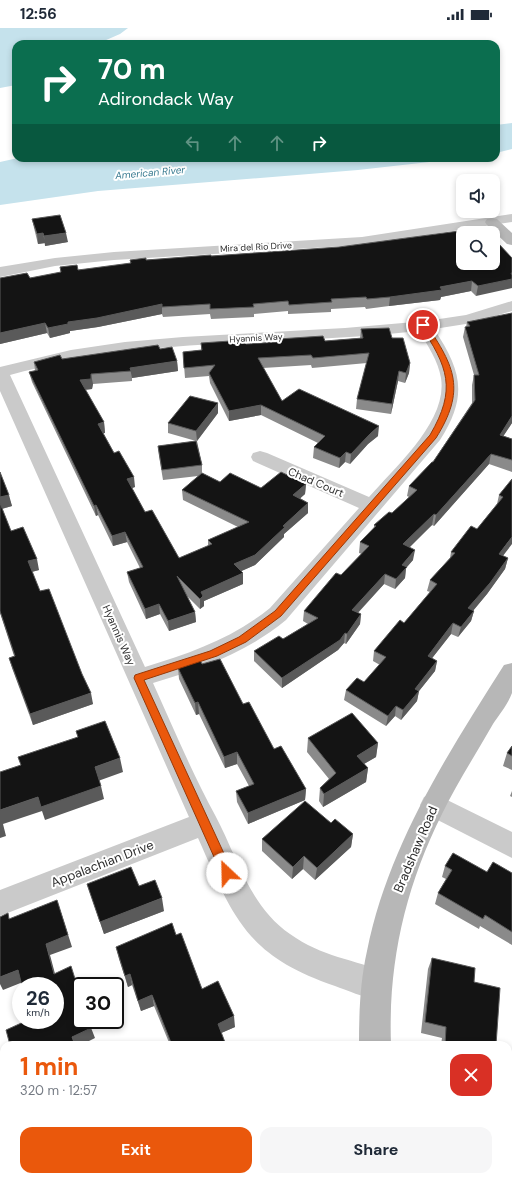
<!DOCTYPE html>
<meta charset="utf-8">
<style>
body{margin:0;font-family:"DM Sans",sans-serif;background:#f6f6f7;color:#1f2937;height:100vh;display:flex;flex-direction:column;font-size:15px;white-space:nowrap}
*{box-sizing:border-box;margin:0}
p{font-size:13px;color:#747a83}
.icon{flex:none;width:22px;height:22px;fill:none;stroke:currentColor;stroke-width:2;stroke-linecap:round;stroke-linejoin:round}
.map{position:relative;flex:1;overflow:hidden}
.panel{position:absolute;left:0px;top:1013px;width:512px;height:140px;display:flex;flex-direction:column;background:#fff;border-radius:12px 12px 0 0;box-shadow:0 2px 6px #0003}
.panel>*{flex:none}
.top-card{position:absolute;left:12px;top:12px;width:488px;height:122px;border-radius:12px;box-shadow:0 2px 6px #0003;background:#0b6e4f;color:#fff;overflow:hidden}
.tools{position:absolute;left:456px;top:146px;display:grid;gap:8px}
.tools a{display:grid;place-items:center;width:44px;height:44px;border-radius:8px;background:#fff;box-shadow:0 2px 6px #0003;font-size:20px}
.speed{position:absolute;left:12px;top:949px;display:flex;gap:8px;font-size:20px;font-weight:700;text-align:center}
.speed>*{display:grid;place-content:center;width:52px;height:52px;border-radius:50%;background:#fff;box-shadow:0 2px 6px #0003;line-height:1}
.speed small{font-size:10px;font-weight:400}
.speed .limit{border:2px solid #111;border-radius:6px;background:#fff;color:#111}
.pin{position:absolute;display:grid;place-items:center;width:34px;height:34px;color:#fff;margin:-17px;border:2px solid #fff;border-radius:50%;box-shadow:0 1px 4px #0007}
.me{position:absolute;width:44px;margin:-22px;rotate:336deg;stroke-linejoin:round;filter:drop-shadow(0 0 3px #0008)}
.turn{display:flex;align-items:center;gap:14px;height:84px;padding:0 20px;font-size:18px}
.turn .icon{width:52px;height:52px;stroke-width:2.5}
.turn b{display:block;font-size:28px;line-height:34px}
.lanes{display:flex;align-items:center;height:38px;padding:0 20px;background:#0003;justify-content:center;gap:20px;direction:ltr}
.lanes .off{opacity:.35}
.round{display:grid;place-items:center;flex:none;width:42px;height:42px;border-radius:12px;background:#f6f6f7}
.headline{display:flex;align-items:center;justify-content:space-between;height:68px;padding:0 20px}
h1{font-size:24px;font-weight:700;line-height:30px;color:#ea580c}
.cta{display:flex;gap:8px;margin-top:auto;padding:8px 20px}
.cta a{flex:1;height:46px;border-radius:12px;background:#ea580c;color:#fff;font-size:16px;font-weight:700;line-height:46px;text-align:center}
.cta a+a{background:#f6f6f7;color:#1f2937}
.status{display:flex;justify-content:space-between;align-items:center;height:28px;padding:0 20px;background:#fff;direction:ltr}
.status svg{height:11px;fill:currentColor}
.map>svg:first-child{display:block}
</style>
<div class="status"><b>12:56</b><svg viewBox="0 0 49 12"><path d="M0 12V9h3v3zM5 12V6h3v6zM10 12V3h3v9zM15 12V0h3v12zM26 1h20v11H26zM47 4h2v5h-2z"/></svg></div>
<div class="map">
<svg width="512" height="1153" viewBox="0 0 512 1153">
<rect width="100%" height="100%" fill="#fff"/>
<path fill="#c5e2ec" d="M0,0H128L120,6L97,16H16V57L0,60Z
M512,95V121L496,125V97Z
M18,130H465L358,142L98,163L0,177V134Z"/>
<g fill="none" stroke-linecap="round" stroke-linejoin="round">
<path fill="#cacaca" fill-rule="evenodd" d="M512,186V194L362,217L114,232L55,238L0,249V239L55,230L114,224L362,209Z
M512,273V283L472,295L434,301C462,343 468,368 440,412L286,592C246,625 202,640 153,655C173,699 192,745 215,787C237,828 249,878 290,906C322,929 353,931 388,945L392,956L388,967C384,968 380,971 376,971C365,970 346,962 335,958C246,927 234,891 198,810L0,888V862L189,789L0,363V339L71,322L125,314L183,309L345,300L426,293L466,287ZM419,303C428,318 438,333 441,350C448,393 395,439 369,469L267,425L260,423L253,425L251,429L253,433L359,480L270,580C233,610 191,625 145,639L10,347C47,337 85,329 123,324C221,312 321,314 419,303Z
M433,765L512,804V830L424,785L420,777L424,769Z"/>
<path fill="#b7b7b7" fill-rule="evenodd" d="M492,190L497,191L512,205V217L507,216L487,197L485,194L487,191Z
M512,635C512,644 512,657 512,665C508,676 499,687 493,696C476,726 457,755 442,786C405,860 388,935 391,1017H359C359,986 360,954 367,923C388,818 447,727 504,637Z
M377,1149H411L412,1153H378Z"/>
</g>
<path fill="#8a8a8a" d="M32,191L68,214L45,218V215L38,216L34,200Z
M211,228L493,235L476,268L471,263L441,269L440,272L389,278L366,281L365,279L331,281V284L310,285L288,286V283L254,286V289L232,290L211,291L210,286L163,289L162,286L98,299L70,303V305L50,310L47,305L0,316V250H30L78,242L130,236V232H146Z
M512,285V395L503,408L512,411V444L489,436L434,498L432,497L409,519L413,532L406,540L405,550L395,561L384,556L358,585L361,586L360,596L346,616L344,615L338,622L282,660L254,633V623L283,611L308,596L303,593L304,583L341,547L362,526L359,525L360,514L374,499V497L392,485L409,469L407,468L409,458L433,434L472,375V357L474,347L463,309L465,299H466L467,294Z
M361,301L392,310L410,335L409,345L405,355L398,353L391,386L356,381L357,371L367,335L312,340L311,337L263,340L282,373L378,408L368,416L350,436L345,434L339,440L313,430L314,419L318,415L261,387L229,393L210,355L209,348L185,350L183,324L201,322V315L246,316L278,314V311L325,313L360,310Z
M160,321L177,333L178,343L132,350V353L93,356L92,361L85,362L104,394L105,405H103L114,425L135,459L132,460L145,484L179,530L208,518V512L238,499L183,472L182,462L198,448L163,452L159,428L158,418L196,413L168,405V395L218,385L197,413L202,437V445L220,454L261,460L306,456L305,466L300,470L308,475V485L284,506V509L255,537L241,543L243,556L204,573V578L200,581L186,567L195,584L196,594L169,603L160,586L146,591L129,554L127,544L140,540L127,514L113,518L98,487L96,488L32,354L29,344L35,343L34,334Z
M0,444L12,478L2,481L11,503L39,542L32,544L40,563L93,676L33,697L12,640L9,630L14,628L0,585Z
M512,451L503,528L508,530L505,541L487,566L473,583H474L471,593L458,609L451,606L432,630L437,633L435,643L419,663L417,673L401,692L395,688L386,698L344,672L346,662L364,654L380,637L373,633L374,623L404,595L430,564L427,563L430,552L450,530L451,524L477,501L497,476L499,467Z
M202,636L243,676L274,721L306,761L305,772L248,796L237,774L236,763L249,758L237,736L225,740L199,686L196,687L179,651L178,640Z
M308,710L378,715L376,729L364,736L368,740L366,754L323,779L319,773L320,760L329,751L307,724Z
M512,718V742L503,738L507,725Z
M512,763V769L510,768Z
M331,795L353,806L351,819L315,852L303,841L292,851L262,823V811Z
M445,838L487,844L512,845V917L480,898L479,901L435,876L438,865L446,851L442,849Z
M87,856L164,883L104,906Z
M176,907L202,961L235,999L221,1005L226,1017H170L154,978L141,983L132,957L128,959L119,931L116,919Z
M432,930L474,954L496,1017H441L442,1010L421,1005L428,941Z
M223,1149H299L298,1153H224Z"/>
<path fill="#5a5a5a" d="M43,205L45,215L38,216L37,206Z
M66,205L68,214L45,218L44,208Z
M511,245H512V260L476,268L478,258Z
M472,253L471,263L441,269L440,272L389,278L390,269Z
M162,276V286L98,299L70,303V305L50,310L48,300L68,294Z
M45,295L47,305L0,316V305Z
M177,333L178,343L132,350L130,340Z
M410,335L409,345L405,355L406,345Z
M399,343L398,353L391,386L392,376Z
M91,346L93,356L92,361L81,362L80,352Z
M218,375V385L197,413L196,403Z
M261,377V387L229,393V383Z
M512,388V395L497,418L500,407Z
M104,394L105,405L100,406L98,396Z
M379,398L378,408L368,416L350,436L351,426L370,406Z
M346,424L345,434L339,440L340,430Z
M491,426L489,436L434,498L436,487Z
M134,449L135,459L129,461L127,451Z
M306,456L305,466L293,477V467Z
M9,467L12,478L1,481L0,477V469Z
M308,475V485L284,506V509L255,537L235,546L234,536L283,498Z
M96,477L98,487L96,488L94,478Z
M434,486L432,497L402,527L403,516Z
M125,504L127,514L113,518L112,508Z
M512,509V516L496,537L499,526Z
M415,522L413,532L406,540L405,550L395,561L396,551L402,537Z
M508,530L505,541L487,566L466,591L468,580Z
M37,531L39,542L31,544L28,533Z
M243,545V556L204,573V578L200,581V571L201,564Z
M385,546L384,556L351,592L352,582Z
M159,576L160,586L146,591L145,581Z
M474,583L471,593L458,609L461,599Z
M195,584L196,594L169,603L168,593Z
M361,586L360,596L346,616L347,606Z
M453,595L451,606L426,638L428,628Z
M345,605L344,615L338,622L282,660V650Z
M437,633L435,643L419,663L417,673L401,692L403,682L415,661Z
M91,665L93,676L33,697L30,686Z
M198,674L199,686L196,687L195,675Z
M396,678L395,688L386,698L388,688Z
M378,715L376,729L355,741L357,728Z
M237,724V736L225,740L224,729Z
M120,730L123,744L98,753L95,739Z
M368,740L366,754L323,779L324,766Z
M101,758L104,771L45,792L42,783L3,796L6,808L0,810V782L38,769Z
M306,761L305,772L248,796V785Z
M353,806L351,819L315,852L317,840Z
M304,828L303,841L292,851L293,839Z
M162,870L164,883L104,906L100,894Z
M57,872L72,919L50,927L58,957L54,946L46,916Z
M18,942L23,954L3,962L0,956V949Z
M130,946L132,957L128,959L125,948Z
M152,967L154,978L141,983L138,973Z
M234,988L235,999L219,1006L218,996Z
M88,992L95,1010L81,1017H75L72,1009Z
M291,1149H299L298,1153H287V1151Z"/>
<path fill="#141414" stroke="#5a5a5a" d="M60,187L66,205L44,208L43,205L37,206L32,191Z
M474,201L476,203L483,202L486,205H463V235H493V212L496,215H498L512,230V245H511L512,247V251L478,258L472,253L440,259L442,262L390,269L367,271L366,269L331,271L332,274L289,277L288,273L253,276L254,279L210,281V276L162,279V276L97,290L68,294V296L48,300L45,295L0,305V250L27,245L30,250L61,244L60,239L77,237L78,242L131,235L130,232L146,230V232L211,227V228L339,219Z
M512,285V388L500,407L512,411V432L491,426L436,487L434,486L403,516L415,522L402,537L407,539L396,551L385,546L352,582L361,586L347,606L345,605L340,612L282,650L254,623L279,608L283,611L318,590L304,583L336,545L341,547L369,518L360,514L376,498L374,497L389,484L392,485L417,462L409,458L432,434H433L475,372L474,347H479L465,299L470,298L467,294Z
M389,300L392,310H403L410,335L406,345L399,343L392,376L357,371L369,325L313,330L311,327L258,330L282,373L299,361L379,398L370,406L351,426L346,424L340,430L314,419L325,408L261,377L229,383L209,345L215,337L184,340L183,324L202,322L201,315L245,312L246,316L279,314L278,311L323,308L325,313L363,310L361,301Z
M158,317L160,321L172,319L177,333L130,340L131,343L91,346V351L80,352L104,394L98,396L114,425L119,423L134,449L127,451L145,484L152,482L179,530L212,516L208,512L249,494L182,462L202,445L220,454L230,445L261,460L281,444L306,456L293,467L308,475L283,498L285,499L255,527L234,536L243,545L201,564L203,568L200,571L177,548L195,584L168,593L159,576L145,581L127,544L143,539L125,504L112,508L96,477L94,478L29,344L38,342L34,334L60,327L62,331Z
M190,368L218,375L196,403L168,395Z
M196,413L202,437L162,442L158,418Z
M0,444L9,467L0,469Z
M512,451V509L499,526L508,530L490,555L468,580L474,583L461,599L453,595L428,628L437,633L415,661L419,663L403,682L396,678L388,688L346,662L357,650L364,654L386,629L374,623L400,592L404,595L437,556L430,552L455,525L451,524L471,498L477,501L503,469L499,467Z
M0,475L11,503L23,499L37,531L28,533L40,563L49,561L82,646L91,665L30,686L9,630L15,628L0,583Z
M220,631L243,676L249,674L274,721L281,718L306,761L248,785L236,763L254,756L237,724L224,729L198,674L195,675L178,640L200,632L202,636Z
M352,685L378,715L357,728L368,740L324,766L320,760L336,745L308,710Z
M105,693L120,730L95,739L101,758L41,779L38,769L0,782V744L21,737L18,729L78,709L76,703Z
M512,718V728L507,725Z
M305,773L331,795L335,791L353,806L317,840L304,828L293,839L262,811Z
M453,825L487,844L493,834L512,845V904L485,887L483,891L438,865L452,842L445,838Z
M131,839L139,858L155,852L162,870L100,894L87,856Z
M57,872L68,907L46,916L54,946L71,938L81,970V992H88L91,1000L72,1009L75,1017H10L6,1002L28,992H55V958H22L18,942L0,949V889L8,885L9,891Z
M172,895L176,907L181,905L202,961L218,953L234,988L218,996L226,1017H172L152,967L138,973L130,946L125,948L116,919Z
M432,930L475,940L474,954L500,960L496,1017H445L446,999L425,994Z
M54,1149H125L126,1153H47Z
M225,1149H291L287,1151L288,1153H226Z"/>
<path fill="#ea580c" stroke="#983908" d="M421,296H426C455,339 466,362 436,410L281,588L246,614L217,628L144,652L233,845L231,849L227,851L223,849L134,650L135,647L210,623L239,609L275,583L430,407C457,361 448,339 420,297Z"/>
<g text-anchor="middle" stroke-width="4" stroke-linejoin="round" paint-order="stroke">
<g font-size="9" fill="#2d2d2d" stroke="#fff">
<text transform="translate(256 219) rotate(-3)" y="3">Mira del Rio Drive</text>
<text transform="translate(256 310) rotate(-3)" y="3">Hyannis Way</text>
</g>
<g font-size="10" font-style="italic" fill="#397b91" stroke="#fff">
<text transform="translate(150 144) rotate(-5)" y="4">American River</text>
</g>
<g font-size="11" fill="#2d2d2d" stroke="#fff">
<text transform="translate(316 454) rotate(23)" y="4">Chad Court</text>
<text transform="translate(119 607) rotate(66)" y="4">Hyannis Way</text>
</g>
<g font-size="13" fill="#2d2d2d" stroke="#fff">
<text transform="translate(415 821) rotate(-67)" y="5">Bradshaw Road</text>
<text transform="translate(102 835) rotate(-21)" y="5">Appalachian Drive</text>
</g>
</g>
</svg>
<div class="tools">
<a><svg class="icon" aria-label="sound" viewBox="0 0 24 24"><path d="M4 9h4l5-4v14l-5-4H4zM17 9q2 3 0 6"/></svg></a>
<a><svg class="icon" aria-label="search" viewBox="0 0 24 24"><circle cx="10" cy="10" r="6"/><path d="M15 15l6 6"/></svg></a>
</div>
<div class="speed"><div>26<small>km/h</small></div><div class="limit">30</div></div>
<div class="pin" style="left:423px;top:297px;background:#d93025"><svg class="icon" aria-label="arrive" viewBox="0 0 24 24"><path d="M6 21V4h12l-3 4 3 4H6"/></svg></div>
<svg class="me" style="left:227px;top:845px" viewBox="-20 -20 40 40"><circle r="19" fill="#fff"/><path d="M0-13L10 11 0 6-10 11z" fill="#ea580c"/></svg>
<div class="top-card">
<div class="turn"><svg class="icon" aria-label="right" viewBox="0 0 24 24"><path d="M7 20v-9h11M14 6l5 5-5 5"/></svg><div><b>70 m</b>Adirondack Way</div></div>
<div class="lanes"><svg class="icon off" aria-label="left" viewBox="0 0 24 24"><path d="M17 20v-9H6M10 6l-5 5 5 5"/></svg><svg class="icon off" aria-label="ahead" viewBox="0 0 24 24"><path d="M12 20V5M6 11l6-6 6 6"/></svg><svg class="icon off" aria-label="ahead" viewBox="0 0 24 24"><path d="M12 20V5M6 11l6-6 6 6"/></svg><svg class="icon" aria-label="right" viewBox="0 0 24 24"><path d="M7 20v-9h11M14 6l5 5-5 5"/></svg></div>
</div>
<section class="panel">
<div class="headline"><div><h1>1 min</h1><p>320 m · 12:57</p></div><a class="round" style="background:#d93025;color:#fff"><svg class="icon" aria-label="close" viewBox="0 0 24 24"><path d="M6 6l12 12M18 6L6 18"/></svg></a></div>
<div class="cta"><a>Exit</a><a>Share</a></div>
</section>
</div>
